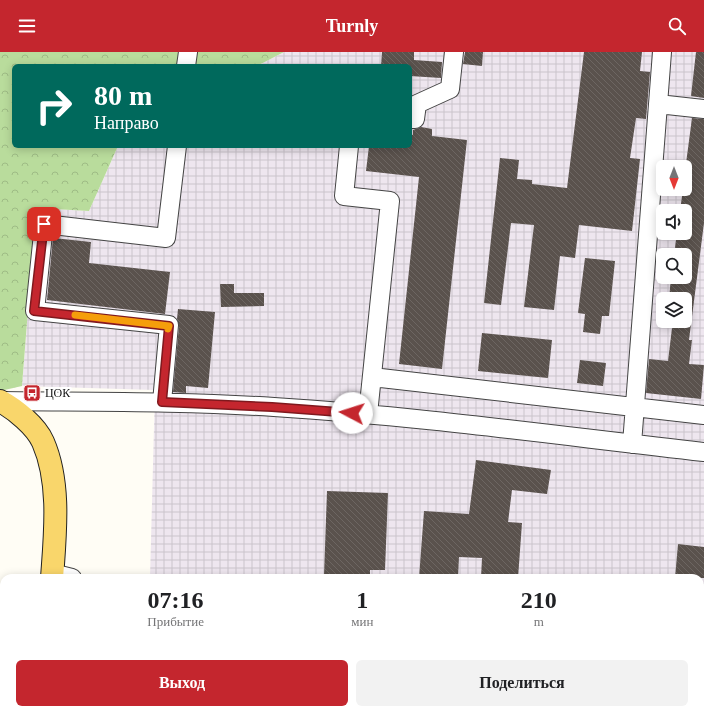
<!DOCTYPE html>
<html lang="ru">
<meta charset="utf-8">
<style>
body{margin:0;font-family:Georgia,serif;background:#f2f2f2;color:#202124;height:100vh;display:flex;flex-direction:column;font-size:15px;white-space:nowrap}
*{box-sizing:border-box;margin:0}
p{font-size:13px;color:#757577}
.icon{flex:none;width:22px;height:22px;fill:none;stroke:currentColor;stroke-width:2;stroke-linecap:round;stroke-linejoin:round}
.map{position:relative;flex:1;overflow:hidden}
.drawer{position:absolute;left:0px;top:522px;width:704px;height:140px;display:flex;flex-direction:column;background:#fff;border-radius:12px 12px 0 0;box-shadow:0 2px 10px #0003}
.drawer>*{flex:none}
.top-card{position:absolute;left:12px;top:12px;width:400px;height:84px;border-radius:6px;box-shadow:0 2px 10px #0003;background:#00695c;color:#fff;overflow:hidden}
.needle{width:26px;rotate:180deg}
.fabs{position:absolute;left:656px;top:108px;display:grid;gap:8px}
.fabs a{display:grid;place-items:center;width:36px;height:36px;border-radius:6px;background:#fff;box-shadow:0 2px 10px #0003;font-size:20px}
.pin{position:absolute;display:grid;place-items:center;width:34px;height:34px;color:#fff;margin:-17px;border-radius:8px;box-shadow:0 2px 6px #0006}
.me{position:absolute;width:44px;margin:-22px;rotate:275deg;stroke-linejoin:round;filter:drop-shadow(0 0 3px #0008)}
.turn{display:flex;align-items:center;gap:14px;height:84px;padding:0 16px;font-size:18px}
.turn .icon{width:52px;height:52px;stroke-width:2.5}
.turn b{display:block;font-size:28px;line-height:34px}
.eta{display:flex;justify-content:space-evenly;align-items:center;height:68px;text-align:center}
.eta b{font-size:24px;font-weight:600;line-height:28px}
.primary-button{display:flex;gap:8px;margin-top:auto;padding:8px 16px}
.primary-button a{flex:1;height:46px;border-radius:6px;background:#c4262e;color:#fff;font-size:16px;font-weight:600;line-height:46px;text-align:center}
.primary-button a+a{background:#f2f2f2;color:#202124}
header{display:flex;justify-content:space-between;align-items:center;height:52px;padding:0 16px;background:#c4262e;color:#fff;font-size:18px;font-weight:600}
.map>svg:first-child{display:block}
</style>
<header><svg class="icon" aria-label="menu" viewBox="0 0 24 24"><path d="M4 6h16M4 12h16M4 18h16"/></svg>Turnly<svg class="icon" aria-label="search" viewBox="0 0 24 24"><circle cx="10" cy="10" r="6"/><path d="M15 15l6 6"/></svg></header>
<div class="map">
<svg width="704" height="662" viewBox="0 0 704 662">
<defs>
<pattern id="industrial-grid" width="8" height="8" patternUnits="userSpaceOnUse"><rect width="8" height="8" fill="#eee6ef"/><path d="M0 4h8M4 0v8" fill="none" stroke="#cbc4cc"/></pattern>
<pattern id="forest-crowns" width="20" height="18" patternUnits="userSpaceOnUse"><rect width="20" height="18" fill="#b9dc9c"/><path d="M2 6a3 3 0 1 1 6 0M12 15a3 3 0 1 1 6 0" fill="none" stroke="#9ebc85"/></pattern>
<pattern id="building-back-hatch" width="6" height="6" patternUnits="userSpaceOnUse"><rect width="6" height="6" fill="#5a524d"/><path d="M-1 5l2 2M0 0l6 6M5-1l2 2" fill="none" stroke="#6d6662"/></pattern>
</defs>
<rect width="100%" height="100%" fill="#fffdf5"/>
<path fill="url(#industrial-grid)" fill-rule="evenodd" d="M284,0H704V662H146V658H700V526H150L155,338L22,334L36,156L89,159L118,94H410V14H257ZM663,115H685V137H663ZM663,159H685V181H663ZM663,203H685V225H663ZM663,247H685V269H663Z"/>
<path fill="url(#forest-crowns)" d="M0,0H284L257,14H14V94H118L89,159L36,156L22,334L0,339Z"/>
<path fill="url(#building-back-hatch)" d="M382,0H414V8L442,10L441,26L410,24V14H381Z
M465,0H483L482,14L463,12Z
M584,0H642L640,19L650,20L646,67L636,66L630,106L640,107L632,179L579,173L575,206L560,204L554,258L524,255L534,173L511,171L501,253L484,251L500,106L519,108L517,127L532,128V132L567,136Z
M696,0H704V46L691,44Z
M692,66L704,67V171L689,288H692L689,312L704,313L701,347L646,341L649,307L668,309L672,276L665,275L666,269H685V247H669L671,225H685V203H674L677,181H685V159H680L683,137H685V119Z
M421,75L432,77V84L467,88L442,317L399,312L419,125L366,119L369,94H410V82L413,83V78Z
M53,186L91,190L89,211L170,220L165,262L47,248Z
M585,206L615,209L609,264H602L600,282L583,280L585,262L578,261Z
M220,232H234V241H264V254L221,255Z
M178,257L215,260L208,336L186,334V341L173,340L179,274L177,267Z
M482,281L552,288L548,326L478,319Z
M580,308L606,311L603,334L577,331Z
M476,408L551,418L547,442L512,438L508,470L522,471L518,526H481L482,506L459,505L458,526H419L424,459L469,462Z
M327,439L388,441L385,518H370V526H337V524H324Z
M678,492L704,495V526H675Z"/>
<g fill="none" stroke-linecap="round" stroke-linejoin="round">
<defs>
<path id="minor" d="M186,14L188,0
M658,52L704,57
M410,67H415L417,52L450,37L454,0
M349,94L344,144L390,149L368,362
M372,325L704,363
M1,349C92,350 183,349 274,355C418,364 561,384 704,400
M162,350L169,273L35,259L44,172L166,186L177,94
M632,392L662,0
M52,521L72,526
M299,658L300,662
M700,658H704"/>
<path id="major" d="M0,349C15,357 36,374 43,390C61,431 55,483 52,526
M43,662V658"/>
</defs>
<use href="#minor" stroke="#444" stroke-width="20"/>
<use href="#major" stroke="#222" stroke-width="24"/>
<use href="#minor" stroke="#fff" stroke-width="18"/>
<use href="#major" stroke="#f9d66b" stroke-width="22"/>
</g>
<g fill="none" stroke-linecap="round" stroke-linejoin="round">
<defs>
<path id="route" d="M44,172L34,259L169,274L162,350L272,355L352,361"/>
</defs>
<use href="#route" stroke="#7f191e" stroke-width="10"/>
<use href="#route" stroke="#c4262e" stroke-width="7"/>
<path stroke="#f59e0b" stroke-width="7" d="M75,263L169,274L168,277"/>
</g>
<defs>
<symbol id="bus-square" viewBox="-11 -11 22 22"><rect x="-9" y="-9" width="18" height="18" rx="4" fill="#c4262e" stroke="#fff"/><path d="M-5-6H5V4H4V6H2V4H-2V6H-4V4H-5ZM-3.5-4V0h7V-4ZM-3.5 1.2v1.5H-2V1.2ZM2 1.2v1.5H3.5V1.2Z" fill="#fff"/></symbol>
</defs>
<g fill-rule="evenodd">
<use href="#bus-square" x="22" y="331" width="20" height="20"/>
</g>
<g text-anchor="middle" stroke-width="4" stroke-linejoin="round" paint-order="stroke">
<g font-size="12" fill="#111" stroke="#fff" text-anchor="start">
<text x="45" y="345">ЦОК</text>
</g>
</g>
</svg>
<div class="fabs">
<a><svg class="needle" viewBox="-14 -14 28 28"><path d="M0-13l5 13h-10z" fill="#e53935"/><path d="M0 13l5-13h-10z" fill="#757577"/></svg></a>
<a><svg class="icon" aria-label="sound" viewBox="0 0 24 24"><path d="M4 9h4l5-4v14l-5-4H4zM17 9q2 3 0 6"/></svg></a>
<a><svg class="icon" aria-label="search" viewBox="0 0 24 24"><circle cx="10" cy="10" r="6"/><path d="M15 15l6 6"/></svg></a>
<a><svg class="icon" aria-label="layers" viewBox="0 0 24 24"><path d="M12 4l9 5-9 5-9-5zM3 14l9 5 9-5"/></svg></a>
</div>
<div class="pin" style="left:44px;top:172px;background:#d93025"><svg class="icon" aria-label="arrive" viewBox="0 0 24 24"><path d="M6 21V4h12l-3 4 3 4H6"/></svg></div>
<svg class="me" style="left:352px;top:361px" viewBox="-20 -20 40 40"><circle r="19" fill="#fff"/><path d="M0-13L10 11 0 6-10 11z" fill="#c4262e"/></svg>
<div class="top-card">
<div class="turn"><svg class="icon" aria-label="right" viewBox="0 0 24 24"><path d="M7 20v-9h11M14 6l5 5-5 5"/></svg><div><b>80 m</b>Направо</div></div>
</div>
<section class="drawer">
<div class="eta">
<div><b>07:16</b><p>Прибытие</p></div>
<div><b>1</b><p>мин</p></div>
<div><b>210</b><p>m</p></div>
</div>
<div class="primary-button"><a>Выход</a><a>Поделиться</a></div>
</section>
</div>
